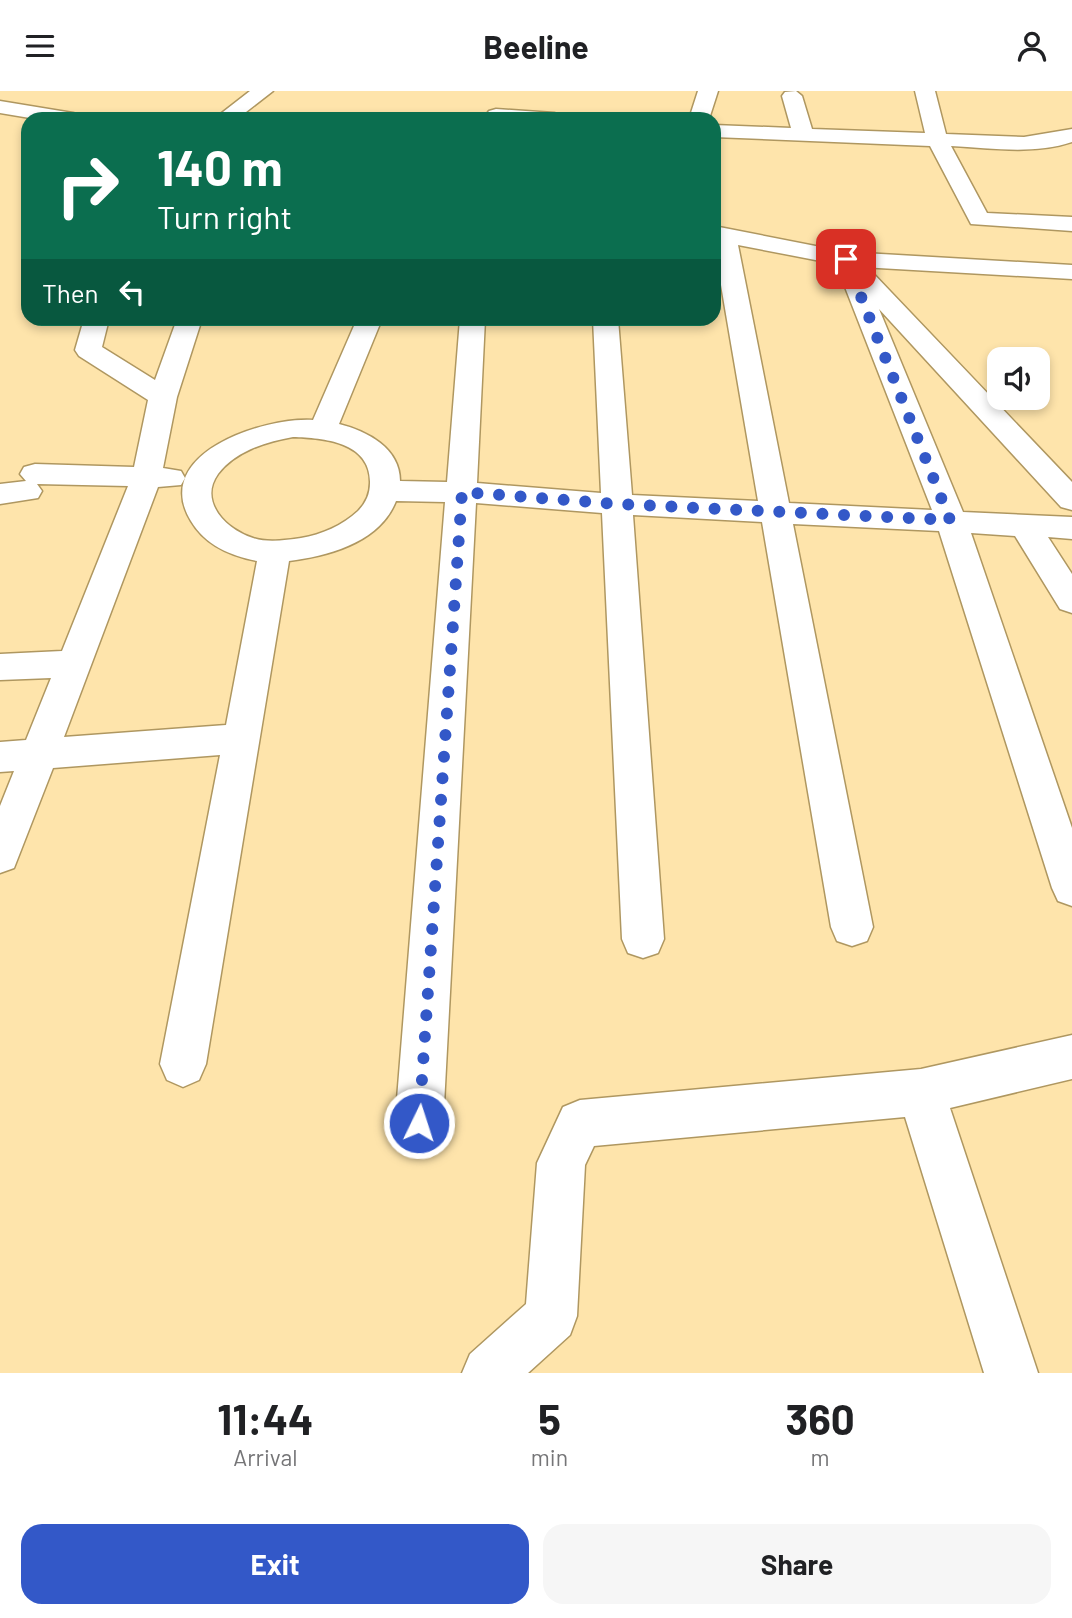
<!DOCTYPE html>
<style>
body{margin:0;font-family:Barlow,sans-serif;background:#f6f6f6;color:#202124;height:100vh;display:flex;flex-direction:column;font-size:26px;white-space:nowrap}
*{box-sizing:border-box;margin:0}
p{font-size:23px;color:#757577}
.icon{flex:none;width:38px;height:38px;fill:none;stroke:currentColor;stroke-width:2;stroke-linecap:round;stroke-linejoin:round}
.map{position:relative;height:1282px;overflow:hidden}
.drawer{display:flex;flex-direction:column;background:#fff;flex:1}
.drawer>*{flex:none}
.guide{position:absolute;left:21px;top:21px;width:700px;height:214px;border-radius:21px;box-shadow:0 4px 10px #0003;background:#0b6e4f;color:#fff;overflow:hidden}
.controls{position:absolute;left:987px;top:256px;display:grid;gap:14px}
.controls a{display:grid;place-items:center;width:63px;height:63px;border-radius:14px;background:#fff;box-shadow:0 4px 10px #0003;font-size:35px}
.pin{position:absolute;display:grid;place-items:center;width:60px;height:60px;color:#fff;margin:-30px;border-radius:14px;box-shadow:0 4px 10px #0006}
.me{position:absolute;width:77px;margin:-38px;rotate:4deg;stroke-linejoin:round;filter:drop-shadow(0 0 5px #0008)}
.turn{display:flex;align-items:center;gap:24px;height:147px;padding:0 21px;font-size:32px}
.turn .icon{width:91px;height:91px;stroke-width:2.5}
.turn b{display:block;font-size:49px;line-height:60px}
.then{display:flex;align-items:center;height:66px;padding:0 21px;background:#0003;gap:14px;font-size:26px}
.eta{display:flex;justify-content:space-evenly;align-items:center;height:119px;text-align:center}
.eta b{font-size:42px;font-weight:700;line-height:49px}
.button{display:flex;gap:14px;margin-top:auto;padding:14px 21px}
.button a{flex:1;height:80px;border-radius:21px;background:#3358c8;color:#fff;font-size:28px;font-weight:700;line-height:80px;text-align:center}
.button a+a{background:#f6f6f6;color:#202124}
header{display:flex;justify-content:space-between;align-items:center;height:91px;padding:0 21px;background:#fff;font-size:32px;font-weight:700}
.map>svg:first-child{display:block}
</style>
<header><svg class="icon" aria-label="menu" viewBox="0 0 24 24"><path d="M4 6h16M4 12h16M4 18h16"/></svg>Beeline<svg class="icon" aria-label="person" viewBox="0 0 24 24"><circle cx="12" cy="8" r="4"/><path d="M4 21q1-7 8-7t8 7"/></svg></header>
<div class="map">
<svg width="1072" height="1282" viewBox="0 0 1072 1282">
<rect width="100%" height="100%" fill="#fee4ab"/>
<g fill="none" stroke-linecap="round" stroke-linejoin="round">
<defs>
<path id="minor" d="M250,0H273L237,28H214Z
M698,0H718L709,28H689Z
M796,0L802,5L812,38L925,42L915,0H935L946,43L1024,46L1072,38V51C1034,64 990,57 951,55L987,122L1072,126V140L971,133L930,55L714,46V34L791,37L782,5L785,1Z
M0,10L73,22L80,24L83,28H36L0,22Z
M496,18L554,22L561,24L564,28H489L486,24L489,20Z
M714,135L846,161L1072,174V188L861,176L870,179L1072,391V419L1061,416L879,218L963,421L1072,426V448L1048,446L1072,483V522L1060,518L1015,445L971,442L1072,737V815L1058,810L1052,797L939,440L793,433L873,836L867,850L852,855L837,850L831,836L762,431L633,424L664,848L658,862L643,867L628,862L622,848L602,422L476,412L443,1033L436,1050L419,1057L402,1050L395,1033L445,411L396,410C380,451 329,465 289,470L206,973L199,989L183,996L167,989L160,973L220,664L53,677L14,777L0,782V715L14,680L0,681V651L26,649L51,587L0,589V563L62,560L128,395L37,393L42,400L38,407L0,413V393L26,390L20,383L24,376L35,373L134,376L148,309L79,265L75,259L84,228H109L102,256L155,289L177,228H202L177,306L163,377L181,380L185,387L181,394L158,396L64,646L226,634L257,470C231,465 205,454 191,430C150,363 263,326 313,329L357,228H382L339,333C367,340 400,357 400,390L447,391L460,228H485L477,392L601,402L593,228H618L632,404L758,410L714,153ZM738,154L836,173L932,419L789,412ZM293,346C324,347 371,351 370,392C370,403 366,412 358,420C343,434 321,444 301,447C286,449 268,452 253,447C227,439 198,411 218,383C235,360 266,351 293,346Z
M1072,944V988L950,1017L1038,1282H984L905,1026L594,1055L585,1074L577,1225L570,1244L528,1282H462L470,1263L526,1213L537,1072L563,1016L580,1009L921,978Z"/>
</defs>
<use href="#minor" stroke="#af9760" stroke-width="3"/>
<use href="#minor" fill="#fff" fill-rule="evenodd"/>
</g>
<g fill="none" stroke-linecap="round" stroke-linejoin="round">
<path stroke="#3358c8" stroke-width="12" stroke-dasharray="0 21.6" d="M419,1032L462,401L617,413L950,429L846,168"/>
</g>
</svg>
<div class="controls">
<a><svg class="icon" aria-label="sound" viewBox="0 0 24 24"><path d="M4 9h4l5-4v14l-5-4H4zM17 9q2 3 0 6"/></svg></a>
</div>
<div class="pin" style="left:846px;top:168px;background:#d93025"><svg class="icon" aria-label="arrive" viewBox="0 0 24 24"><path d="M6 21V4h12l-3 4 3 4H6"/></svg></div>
<svg class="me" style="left:419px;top:1032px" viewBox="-20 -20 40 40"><circle r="17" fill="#3358c8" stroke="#fff" stroke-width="3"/><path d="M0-11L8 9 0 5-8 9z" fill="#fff"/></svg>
<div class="guide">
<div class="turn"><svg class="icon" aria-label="right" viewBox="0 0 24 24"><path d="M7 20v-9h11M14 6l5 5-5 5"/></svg><div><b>140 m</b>Turn right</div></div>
<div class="then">Then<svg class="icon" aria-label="left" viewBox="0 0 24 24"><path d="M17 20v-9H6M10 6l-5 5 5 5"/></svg></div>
</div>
</div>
<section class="drawer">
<div class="eta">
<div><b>11:44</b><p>Arrival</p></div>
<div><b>5</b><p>min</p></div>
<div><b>360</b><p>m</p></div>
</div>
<div class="button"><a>Exit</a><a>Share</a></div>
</section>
